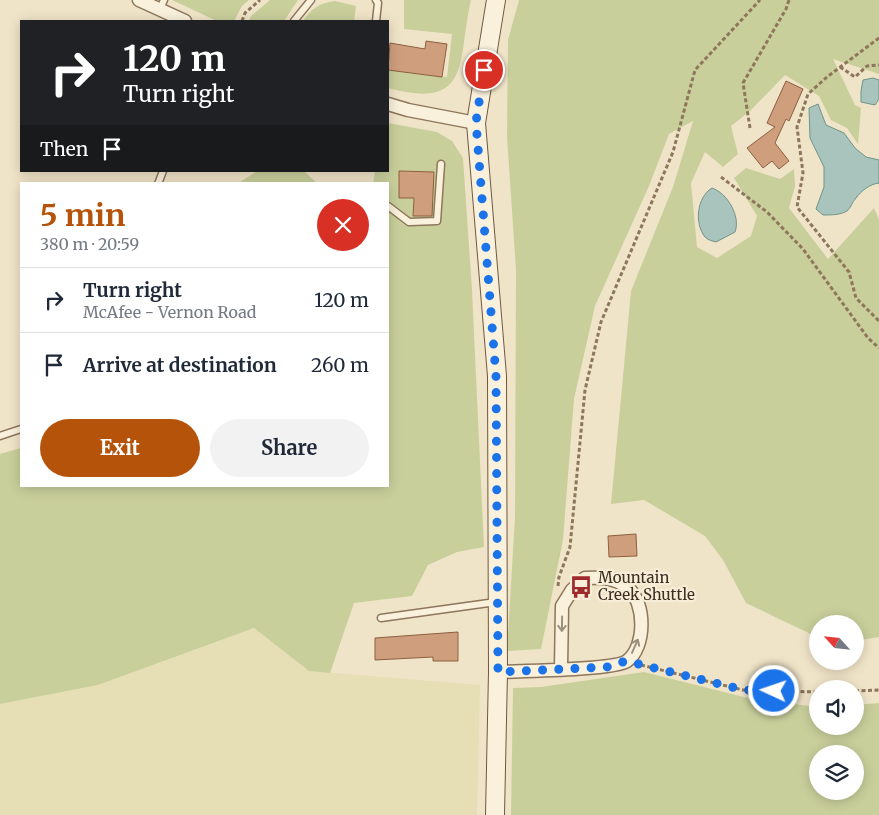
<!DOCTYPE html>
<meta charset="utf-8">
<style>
body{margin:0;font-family:Merriweather,serif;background:#f2f2f3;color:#1f2937;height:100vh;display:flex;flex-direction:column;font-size:19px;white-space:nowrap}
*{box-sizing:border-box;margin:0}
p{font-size:16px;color:#747a83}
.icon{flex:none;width:28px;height:28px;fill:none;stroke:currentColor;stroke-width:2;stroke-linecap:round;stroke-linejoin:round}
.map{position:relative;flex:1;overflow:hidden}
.drawer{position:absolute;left:20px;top:182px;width:369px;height:305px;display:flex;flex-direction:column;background:#fff;border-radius:0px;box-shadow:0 2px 12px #0003}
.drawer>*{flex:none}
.top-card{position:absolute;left:20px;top:20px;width:369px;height:152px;border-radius:0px;box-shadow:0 2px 12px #0003;background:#202124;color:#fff;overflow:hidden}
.needle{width:32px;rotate:297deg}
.controls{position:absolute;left:809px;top:615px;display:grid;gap:10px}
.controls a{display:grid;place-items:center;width:55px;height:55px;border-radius:50%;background:#fff;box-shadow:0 2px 12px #0003;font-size:25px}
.pin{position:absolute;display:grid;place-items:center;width:42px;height:42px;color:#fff;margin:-21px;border:2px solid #fff;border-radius:50%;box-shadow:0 1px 5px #0007}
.me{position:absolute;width:55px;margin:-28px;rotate:273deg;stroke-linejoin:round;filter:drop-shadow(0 0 4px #0008)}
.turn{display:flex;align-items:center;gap:18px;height:105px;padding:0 20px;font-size:22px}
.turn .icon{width:65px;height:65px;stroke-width:2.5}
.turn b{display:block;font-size:35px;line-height:42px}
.then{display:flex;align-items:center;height:48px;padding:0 20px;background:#0003;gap:10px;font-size:19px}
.round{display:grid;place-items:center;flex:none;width:52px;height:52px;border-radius:26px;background:#f2f2f3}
.head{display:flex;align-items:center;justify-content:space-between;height:85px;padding:0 20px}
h1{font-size:30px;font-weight:700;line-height:38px;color:#b45309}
.primary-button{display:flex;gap:10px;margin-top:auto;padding:10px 20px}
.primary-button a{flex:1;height:58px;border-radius:30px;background:#b45309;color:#fff;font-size:20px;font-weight:700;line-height:58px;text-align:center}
.primary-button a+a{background:#f2f2f3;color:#1f2937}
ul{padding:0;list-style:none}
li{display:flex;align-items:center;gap:15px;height:65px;padding:0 20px;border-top:1px solid #e0e1e3}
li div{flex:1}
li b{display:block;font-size:19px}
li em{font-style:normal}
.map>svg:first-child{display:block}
</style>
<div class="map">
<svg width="879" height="815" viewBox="0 0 879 815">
<rect width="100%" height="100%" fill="#f0e4c8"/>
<path fill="#e6deb5" d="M254,628L309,671L480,685L477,815H0V704L98,685Z"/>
<path fill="#c9cf9b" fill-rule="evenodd" d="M172,0H249L242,6L234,21H217Z
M270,0H298L284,21H249L251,16Z
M404,0H471C457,60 473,111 388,88V70L447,77L452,34L404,29Z
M519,0H879V74L833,59L855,105L861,108L858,144L847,128L831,120L819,96L785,75L750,111L731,126L738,154L723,167L705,152L691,183L697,247L717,258L751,236L757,216L734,178L746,168L780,179L794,169L795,186L789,208L828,259L874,208L879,220V637L855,641V624H818L817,637L746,603L723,560L705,536L644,500L611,504L631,291L673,187L693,121L669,134L649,186L595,306L574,399L563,540L541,649L507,651L515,517L516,270L507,137L508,40Z
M335,1L356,6L354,21H303C312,8 319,3 335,1Z
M388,123L437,132L452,141L463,158L472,290L484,547L457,552L428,565L412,596L354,603L330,673L309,671L254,628L98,685L0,704V454L21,448V486H388V184H373L375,171H388Z
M257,171H299L305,172L318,184H237Z
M644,672L748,698L817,707L818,726H855V705L879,703V815H511L513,688L541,687ZM818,754H855V791H818Z"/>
<path fill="#a9c4bc" stroke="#6f938a" d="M873,78L879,80V99L875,105L861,102V91L863,80Z
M818,104L826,125L844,133L855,148L866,157L879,160V183C870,184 861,191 856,198C852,202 851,208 847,211C840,215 832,215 823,215L816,209L824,187V167L810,138L809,108Z
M712,188C727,193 741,216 735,232L716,242C712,241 708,240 705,237C694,223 697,197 712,188Z"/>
<path fill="#cf9f7d" stroke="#8d5f41" d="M426,41L447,44L442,77L388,70L390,43L425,49Z
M786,81L803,89L789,121L786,119L775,143L789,161L779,169L772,161L763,168L747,148L775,127L767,123Z
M399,171L434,172L432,216H413L414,198H399Z
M636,534L637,556L609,557L608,536Z
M458,632V661H433V657L375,660V638Z"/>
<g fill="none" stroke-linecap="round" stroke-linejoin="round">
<defs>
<path id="lane" d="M376,0L378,3L376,21
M160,9L164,0
M294,21L311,0
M158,184L163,171
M388,206L409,222L437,221L441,164
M0,436L21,429
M381,618L496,602"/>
<path id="street" d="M139,0L185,21
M388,104L408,110L476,123
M498,672C519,671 615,670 627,661C646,647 646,603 628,588C615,577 600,577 585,578L572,590L562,606L561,668"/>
<path id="secondary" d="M495,815L498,672L497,376L476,123L496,0"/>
</defs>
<use href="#lane" stroke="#8d765c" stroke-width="9"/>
<use href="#street" stroke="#8d765c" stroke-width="15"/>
<use href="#secondary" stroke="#6f573f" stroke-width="20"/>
<path stroke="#8d765c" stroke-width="3" stroke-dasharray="4 2.5" stroke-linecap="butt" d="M242,21L245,13L260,0
M879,38L827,77L808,94L797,127L803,173L797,207L849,272L856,298L879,321
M840,67L855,77L867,66L879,65
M750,128L743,83L786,9L789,0
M721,177L767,212L803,249L868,338L879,348
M558,586L559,577L570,547L585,390L601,322L673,152L695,70L760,0
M641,665L743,690L818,692
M855,691L879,690"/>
<use href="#lane" stroke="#faf1dc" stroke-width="6"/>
<use href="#street" stroke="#faf1dc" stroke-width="12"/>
<use href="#secondary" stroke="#faf1dc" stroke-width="18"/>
</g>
<defs><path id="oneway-shaft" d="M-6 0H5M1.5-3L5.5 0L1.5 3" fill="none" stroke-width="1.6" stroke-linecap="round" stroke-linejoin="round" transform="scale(1.25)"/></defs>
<g stroke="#9c907e">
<use href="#oneway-shaft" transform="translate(562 624) rotate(91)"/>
<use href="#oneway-shaft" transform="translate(635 646) rotate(-66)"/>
</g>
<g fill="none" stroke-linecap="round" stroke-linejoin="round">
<path stroke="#1a73e8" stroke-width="9" stroke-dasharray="0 16.2" d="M484,70L476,122L496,376L498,672L607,667L626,661L744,690L774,691"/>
</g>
<defs>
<symbol id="bus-bare" viewBox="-9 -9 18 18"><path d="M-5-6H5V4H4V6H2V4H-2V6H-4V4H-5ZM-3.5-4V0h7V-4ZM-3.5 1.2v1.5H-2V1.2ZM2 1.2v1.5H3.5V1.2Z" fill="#9e2a2b" stroke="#f7eed8" stroke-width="2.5" paint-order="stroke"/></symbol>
</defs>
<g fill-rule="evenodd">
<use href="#bus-bare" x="565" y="571" width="32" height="32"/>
</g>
<g text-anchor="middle" stroke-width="4.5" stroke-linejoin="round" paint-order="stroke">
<g font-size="15" fill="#3d2e20" stroke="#f7eed8" text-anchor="start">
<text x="598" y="583">Mountain<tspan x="598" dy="17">Creek Shuttle</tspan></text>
</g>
</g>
</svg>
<div class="controls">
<a><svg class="needle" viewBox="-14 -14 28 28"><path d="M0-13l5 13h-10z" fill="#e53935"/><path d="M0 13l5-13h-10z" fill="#747a83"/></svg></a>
<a><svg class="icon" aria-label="sound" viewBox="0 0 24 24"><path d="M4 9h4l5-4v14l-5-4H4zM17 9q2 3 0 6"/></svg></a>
<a><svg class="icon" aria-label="layers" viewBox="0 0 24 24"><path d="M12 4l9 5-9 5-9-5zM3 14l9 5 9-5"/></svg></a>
</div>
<div class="pin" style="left:484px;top:70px;background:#d93025"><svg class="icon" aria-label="arrive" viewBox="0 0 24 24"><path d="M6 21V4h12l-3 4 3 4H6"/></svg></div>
<svg class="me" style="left:774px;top:691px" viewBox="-20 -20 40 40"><circle r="17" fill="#1a73e8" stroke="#fff" stroke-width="3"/><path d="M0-11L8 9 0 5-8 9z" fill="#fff"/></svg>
<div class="top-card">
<div class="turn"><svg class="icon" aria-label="right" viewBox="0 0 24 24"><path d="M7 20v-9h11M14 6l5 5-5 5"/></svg><div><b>120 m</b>Turn right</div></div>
<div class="then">Then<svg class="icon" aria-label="arrive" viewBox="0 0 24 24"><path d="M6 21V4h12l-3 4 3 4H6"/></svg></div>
</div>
<section class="drawer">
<div class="head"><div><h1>5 min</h1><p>380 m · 20:59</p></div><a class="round" style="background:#d93025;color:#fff"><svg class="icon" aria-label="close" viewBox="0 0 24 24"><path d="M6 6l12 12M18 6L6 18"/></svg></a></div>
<ul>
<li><svg class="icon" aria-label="right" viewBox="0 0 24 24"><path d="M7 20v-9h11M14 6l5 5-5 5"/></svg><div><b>Turn right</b><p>McAfee - Vernon Road</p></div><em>120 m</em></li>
<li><svg class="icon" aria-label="arrive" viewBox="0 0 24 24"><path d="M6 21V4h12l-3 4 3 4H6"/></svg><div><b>Arrive at destination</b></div><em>260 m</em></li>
</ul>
<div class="primary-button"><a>Exit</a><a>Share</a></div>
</section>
</div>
